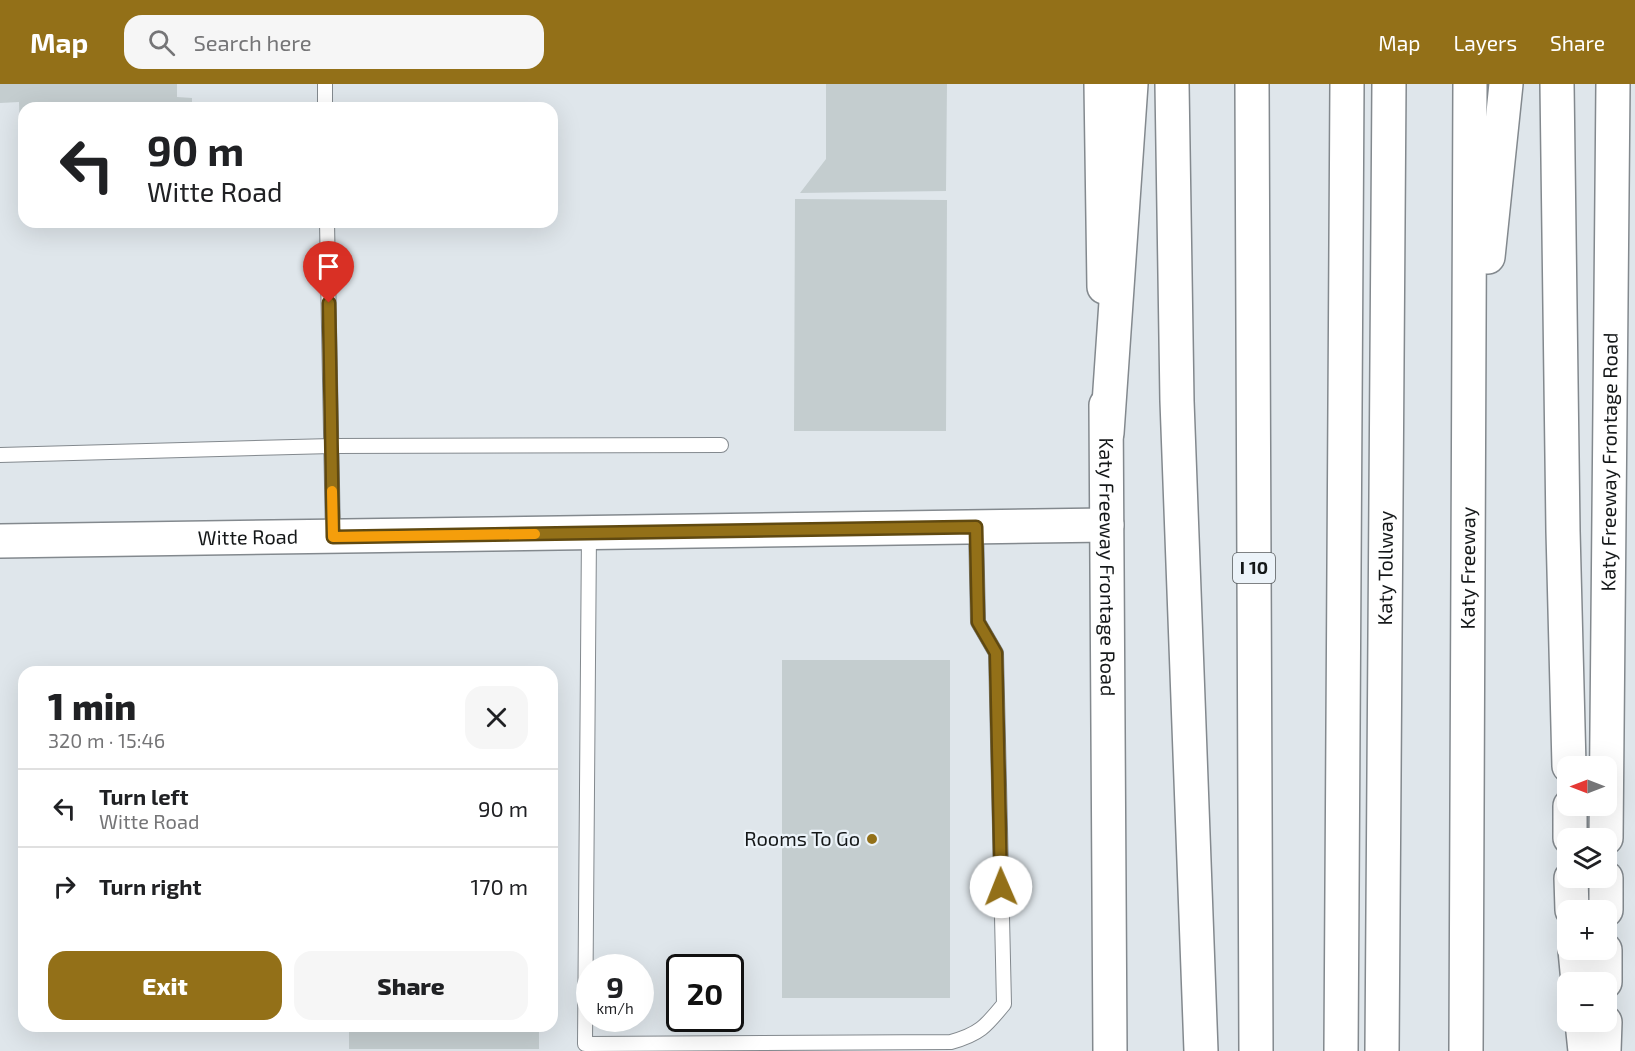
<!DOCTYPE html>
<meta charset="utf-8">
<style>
body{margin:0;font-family:"Exo 2",sans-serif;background:#f6f6f6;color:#202124;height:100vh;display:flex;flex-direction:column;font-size:22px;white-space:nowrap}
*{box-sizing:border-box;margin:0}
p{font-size:20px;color:#757577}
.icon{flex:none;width:33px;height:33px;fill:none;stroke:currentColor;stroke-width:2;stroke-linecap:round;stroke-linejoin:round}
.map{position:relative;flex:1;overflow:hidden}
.drawer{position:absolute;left:18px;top:582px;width:540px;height:366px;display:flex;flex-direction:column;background:#fff;border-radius:18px;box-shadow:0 6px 24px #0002}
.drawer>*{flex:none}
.banner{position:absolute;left:18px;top:18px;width:540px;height:126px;border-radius:18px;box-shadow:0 6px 24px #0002;background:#fff;color:#202124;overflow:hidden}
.needle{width:39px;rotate:270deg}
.buttons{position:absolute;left:1557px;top:672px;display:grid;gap:12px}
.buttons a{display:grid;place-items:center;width:60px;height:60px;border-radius:12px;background:#fff;box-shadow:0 6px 24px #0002;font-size:30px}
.speed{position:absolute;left:576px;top:870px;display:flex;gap:12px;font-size:30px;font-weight:700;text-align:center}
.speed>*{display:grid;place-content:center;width:78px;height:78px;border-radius:50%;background:#fff;box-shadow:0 6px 24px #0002;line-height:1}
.speed small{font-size:15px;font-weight:400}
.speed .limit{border:3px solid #111;border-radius:9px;background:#fff;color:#111}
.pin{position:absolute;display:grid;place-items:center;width:51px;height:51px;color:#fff;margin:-62px -26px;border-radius:50% 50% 50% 0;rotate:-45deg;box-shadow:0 0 6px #0007}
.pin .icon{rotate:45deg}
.me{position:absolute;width:66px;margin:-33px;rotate:359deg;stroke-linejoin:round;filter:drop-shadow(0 0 4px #0008)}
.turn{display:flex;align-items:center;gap:21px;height:126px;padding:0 30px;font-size:27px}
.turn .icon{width:78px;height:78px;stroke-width:2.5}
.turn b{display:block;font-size:42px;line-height:51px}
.round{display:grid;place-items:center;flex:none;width:63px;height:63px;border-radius:18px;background:#f6f6f6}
.overview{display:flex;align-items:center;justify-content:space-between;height:102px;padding:0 30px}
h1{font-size:36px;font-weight:800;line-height:45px}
.action{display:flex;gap:12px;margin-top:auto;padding:12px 30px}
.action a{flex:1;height:69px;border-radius:18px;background:#937018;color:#fff;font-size:24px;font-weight:800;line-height:69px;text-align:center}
.action a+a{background:#f6f6f6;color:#202124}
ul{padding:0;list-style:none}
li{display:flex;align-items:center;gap:18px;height:78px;padding:0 30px;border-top:2px solid #e0e0e0}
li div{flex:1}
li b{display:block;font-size:22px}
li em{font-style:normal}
header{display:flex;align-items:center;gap:36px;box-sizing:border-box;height:84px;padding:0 30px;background:#937018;color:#fff}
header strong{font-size:28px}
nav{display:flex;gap:33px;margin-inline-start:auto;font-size:21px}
.search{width:420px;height:54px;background:#f6f6f6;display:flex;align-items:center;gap:15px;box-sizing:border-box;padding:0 21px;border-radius:18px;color:#757577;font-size:22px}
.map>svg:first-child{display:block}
</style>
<header>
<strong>Map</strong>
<div class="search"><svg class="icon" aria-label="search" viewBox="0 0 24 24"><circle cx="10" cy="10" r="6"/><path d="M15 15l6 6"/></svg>Search here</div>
<nav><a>Map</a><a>Layers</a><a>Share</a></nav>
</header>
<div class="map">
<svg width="1635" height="967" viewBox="0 0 1635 967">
<rect width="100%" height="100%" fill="#dfe6eb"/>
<path fill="#c4cdcf" d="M0,0H177V13L192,14V24H24V89H21L19,18L0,19Z
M826,0H947L946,107L800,109L826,75Z
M795,115L947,116L946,347H794Z
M782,576H950V914H782Z
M349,942H539V965H349Z"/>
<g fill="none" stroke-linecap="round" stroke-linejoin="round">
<defs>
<path id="lane" d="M325,0V24
M327,138L333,453
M0,371L332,362L721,361
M589,449L585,960L951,958C980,950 986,942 1004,920L996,569L978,538L976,443"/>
<g id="secondary">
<path d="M1101,0L1104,203"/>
<path id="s1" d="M1106,321L1110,967"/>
<path id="s2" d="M0,457L1107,441"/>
<path id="s3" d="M1606,754L1613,0"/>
<path d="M1606,826V794"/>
<path d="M1605,898V866"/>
<path d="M1604,967L1605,938"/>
</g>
<g id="highway">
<path d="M1172,0L1177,317L1201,967"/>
<path d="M1252,0L1256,967"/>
<path d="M1557,0L1563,447L1569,682"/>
<path d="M1488,173L1506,0"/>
<path d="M1107,349L1131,0"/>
<path d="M1570,722V754"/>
<path d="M1571,794L1572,826"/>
<path d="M1575,866L1578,898"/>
<path d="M1582,938L1585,967"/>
<path d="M1341,967L1347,0"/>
<path id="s4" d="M1382,967L1389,0"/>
<path id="s5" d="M1466,967L1470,0"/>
</g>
</defs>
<use href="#lane" stroke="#83898e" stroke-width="16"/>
<use href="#secondary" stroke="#83898e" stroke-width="36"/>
<use href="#highway" stroke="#83898e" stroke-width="36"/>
<use href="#lane" stroke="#fff" stroke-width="14"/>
<use href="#secondary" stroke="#fff" stroke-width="33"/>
<use href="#highway" stroke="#fff" stroke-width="33"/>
</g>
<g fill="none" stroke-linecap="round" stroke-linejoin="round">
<defs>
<path id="route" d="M329,219L333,453L976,443L978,538L996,569L1001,803"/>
</defs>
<use href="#route" stroke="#604910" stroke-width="15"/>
<use href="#route" stroke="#937018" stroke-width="10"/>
<path stroke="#f59e0b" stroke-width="10" d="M332,407L333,453L535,450"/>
</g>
<circle fill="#937018" stroke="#ecf3f9" stroke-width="2" cx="872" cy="755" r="6"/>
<g text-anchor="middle" stroke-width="4.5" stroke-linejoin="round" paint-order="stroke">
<rect fill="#ecf3f9" stroke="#565a5c" stroke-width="1.5" x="1233" y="469" width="42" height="30" rx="4.5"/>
<g font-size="18" font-weight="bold" fill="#151819">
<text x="1254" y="490">I 10</text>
</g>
<g font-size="20" fill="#151819" stroke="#ecf3f9">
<text dy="7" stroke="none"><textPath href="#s3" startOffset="376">Katy Freeway Frontage Road</textPath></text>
<text dy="7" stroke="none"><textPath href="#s2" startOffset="248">Witte Road</textPath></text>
<text dy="7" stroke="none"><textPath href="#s1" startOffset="162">Katy Freeway Frontage Road</textPath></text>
<text dy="7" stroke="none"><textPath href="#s4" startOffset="483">Katy Tollway</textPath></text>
<text dy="7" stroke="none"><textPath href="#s5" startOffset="483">Katy Freeway</textPath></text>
</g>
<g font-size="20" fill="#151819" stroke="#ecf3f9" text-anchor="end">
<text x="860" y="762">Rooms To Go</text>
</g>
</g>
</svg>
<div class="buttons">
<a><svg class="needle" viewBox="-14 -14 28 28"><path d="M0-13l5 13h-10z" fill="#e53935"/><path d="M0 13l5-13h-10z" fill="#757577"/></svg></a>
<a><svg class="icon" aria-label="layers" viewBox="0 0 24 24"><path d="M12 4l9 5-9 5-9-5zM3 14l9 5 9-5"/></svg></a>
<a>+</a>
<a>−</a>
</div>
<div class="speed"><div>9<small>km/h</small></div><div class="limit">20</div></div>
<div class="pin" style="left:329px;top:219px;background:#d93025"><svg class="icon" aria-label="arrive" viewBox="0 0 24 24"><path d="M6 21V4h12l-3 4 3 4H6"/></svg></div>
<svg class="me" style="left:1001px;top:803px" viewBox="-20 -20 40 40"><circle r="19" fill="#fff"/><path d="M0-13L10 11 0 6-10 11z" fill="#937018"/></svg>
<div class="banner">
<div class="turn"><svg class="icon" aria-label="left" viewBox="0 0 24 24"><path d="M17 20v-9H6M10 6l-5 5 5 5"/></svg><div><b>90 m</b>Witte Road</div></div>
</div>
<section class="drawer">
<div class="overview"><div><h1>1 min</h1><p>320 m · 15:46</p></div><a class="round"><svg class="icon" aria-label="close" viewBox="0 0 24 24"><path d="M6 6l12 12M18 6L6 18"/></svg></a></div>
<ul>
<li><svg class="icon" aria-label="left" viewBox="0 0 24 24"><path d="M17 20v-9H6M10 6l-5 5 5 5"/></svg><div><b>Turn left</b><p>Witte Road</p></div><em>90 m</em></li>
<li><svg class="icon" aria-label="right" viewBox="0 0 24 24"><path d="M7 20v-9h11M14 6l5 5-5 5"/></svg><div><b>Turn right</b></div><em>170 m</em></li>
</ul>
<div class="action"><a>Exit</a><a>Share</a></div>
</section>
</div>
